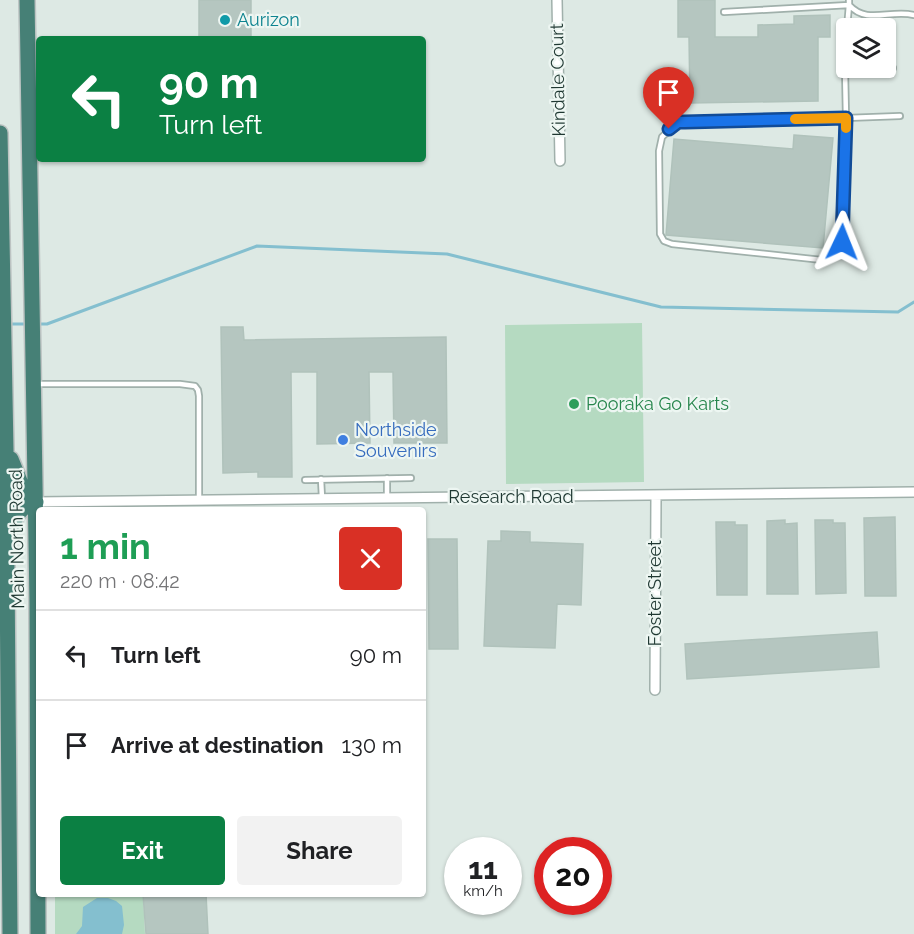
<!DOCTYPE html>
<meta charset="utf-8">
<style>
body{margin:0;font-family:Raleway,sans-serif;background:#f2f2f2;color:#202124;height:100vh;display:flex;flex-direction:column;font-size:22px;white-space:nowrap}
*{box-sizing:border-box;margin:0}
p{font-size:20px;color:#757577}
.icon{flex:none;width:33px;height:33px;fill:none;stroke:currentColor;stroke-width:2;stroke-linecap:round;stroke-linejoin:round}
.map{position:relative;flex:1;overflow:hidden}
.sheet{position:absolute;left:36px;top:507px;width:390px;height:390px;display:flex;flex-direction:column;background:#fff;border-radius:6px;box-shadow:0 2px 4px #0004}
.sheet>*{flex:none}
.banner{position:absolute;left:36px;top:36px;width:390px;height:126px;border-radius:6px;box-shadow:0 2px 4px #0004;background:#0b8043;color:#fff;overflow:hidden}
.controls{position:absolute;left:836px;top:18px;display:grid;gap:12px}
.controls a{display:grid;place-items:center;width:60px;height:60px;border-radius:6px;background:#fff;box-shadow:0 2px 4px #0004;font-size:30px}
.speed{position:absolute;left:444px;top:837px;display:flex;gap:12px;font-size:30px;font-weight:700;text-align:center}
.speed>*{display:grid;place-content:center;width:78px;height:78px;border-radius:50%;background:#fff;box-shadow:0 2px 4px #0004;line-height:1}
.speed small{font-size:15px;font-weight:400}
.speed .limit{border:9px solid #d22;background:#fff;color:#111}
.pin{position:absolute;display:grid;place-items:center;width:51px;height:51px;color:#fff;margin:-62px -26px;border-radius:50% 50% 50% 0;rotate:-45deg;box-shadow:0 0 6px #0007}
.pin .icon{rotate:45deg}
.me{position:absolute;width:66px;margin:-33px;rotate:2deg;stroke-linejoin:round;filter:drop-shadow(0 0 4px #0008)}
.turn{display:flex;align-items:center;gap:21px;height:126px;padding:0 24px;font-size:27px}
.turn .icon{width:78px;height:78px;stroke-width:2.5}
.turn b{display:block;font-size:42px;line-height:51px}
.round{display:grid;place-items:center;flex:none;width:63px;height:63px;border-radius:6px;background:#f2f2f2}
.summary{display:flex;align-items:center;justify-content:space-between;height:102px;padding:0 24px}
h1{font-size:36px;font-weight:700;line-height:45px;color:#1e9e55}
.action{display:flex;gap:12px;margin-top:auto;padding:12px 24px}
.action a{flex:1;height:69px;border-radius:6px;background:#0b8043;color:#fff;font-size:24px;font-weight:700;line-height:69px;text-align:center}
.action a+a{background:#f2f2f2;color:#202124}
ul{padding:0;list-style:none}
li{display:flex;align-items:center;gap:18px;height:90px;padding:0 24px;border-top:2px solid #e0e0e0}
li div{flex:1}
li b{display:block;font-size:22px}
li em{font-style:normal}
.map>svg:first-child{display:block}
</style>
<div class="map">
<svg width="914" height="934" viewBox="0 0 914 934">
<rect width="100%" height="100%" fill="#dde9e4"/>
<path fill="#b5dac1" d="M642,323L644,482L506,484L505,325Z
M55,894H143L145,934H55Z"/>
<path fill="#84bfcf" d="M97,898H108L116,901L122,906L124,925L122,934H76L82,926L83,907Z"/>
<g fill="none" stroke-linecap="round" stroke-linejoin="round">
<path stroke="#84bfcf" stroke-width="3" d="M8,324H28
M38,324H47L257,246L447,254L661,307L898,312L914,302"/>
</g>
<path fill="#b5c6c0" stroke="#b0c2bb" stroke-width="1.5" d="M199,0H251V39H199Z
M678,0H715V37H758V25L794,24V16L830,15V37H818V101L690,103L689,37H678Z
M794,135L833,138L823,248L666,235L674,139L793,149Z
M221,327H243L244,340L446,337L447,443H394L393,372H369L370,443L317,444V372H291L292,477H258V472L223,473Z
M895,517L896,596H865L864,518Z
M785,520V524L797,523L798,594H767V521Z
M815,520H833V523H845L846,593L816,594Z
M716,522H735V525H747V595H717Z
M501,531L530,532V542L583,544L581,605L557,604L555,648L484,646L488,541H501Z
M428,539H457L458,649H429Z
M877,632L879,667L687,679L685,644Z
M143,894H206L208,934H146Z"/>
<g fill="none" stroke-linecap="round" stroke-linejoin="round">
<defs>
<path id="service" d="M849,0V5C867,25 890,9 914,15
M724,12L849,5L847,28
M846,58L845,69L893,68
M845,69L846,118L900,116
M846,118L842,242C839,251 832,259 822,260L672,244L664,241L660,234L659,151L662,137L678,122Z
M37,384H180L195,386L198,390L199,396V500
M387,478V498
M321,479L322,498
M305,480L411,478"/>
<path id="minor" d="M557,0L560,161
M36,502L914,492
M655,690L656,496"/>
<path id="trunk" d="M27,0L37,603L38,934
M0,133L6,449L10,934
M11,459L24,491L36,502
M9,531C16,517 20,506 36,502"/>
</defs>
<use href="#service" stroke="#a0b0ab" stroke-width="8"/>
<use href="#minor" stroke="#a0b0ab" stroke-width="12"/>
<use href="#trunk" stroke="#bcc3c2" stroke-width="18"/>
<use href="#service" stroke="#fff" stroke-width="4.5"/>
<use href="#minor" stroke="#fff" stroke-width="9"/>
<use href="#trunk" stroke="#468076" stroke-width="15"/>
</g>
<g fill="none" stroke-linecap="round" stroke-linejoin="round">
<defs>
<path id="route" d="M669,129L678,122H685L846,118L842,242"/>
</defs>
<use href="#route" stroke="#114b97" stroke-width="15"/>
<use href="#route" stroke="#1a73e8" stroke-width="10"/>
<path stroke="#f59e0b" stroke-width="10" d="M795,119L846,118V128"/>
</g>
<circle fill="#0f9aa8" stroke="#edf6f2" stroke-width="2" cx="225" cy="20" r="6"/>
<circle fill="#2e9e5b" stroke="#edf6f2" stroke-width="2" cx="574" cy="404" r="6"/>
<circle fill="#3f7fe0" stroke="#edf6f2" stroke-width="2" cx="343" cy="440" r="6"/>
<g text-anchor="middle" stroke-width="4.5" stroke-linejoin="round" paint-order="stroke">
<g font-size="18" fill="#0d838f" stroke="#edf6f2" text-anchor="start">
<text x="237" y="26">Aurizon</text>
</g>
<g font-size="18" fill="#1f3832" stroke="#edf6f2">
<text transform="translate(558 80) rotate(-91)" y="6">Kindale Court</text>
<text x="511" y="503">Research Road</text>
<text transform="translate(17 539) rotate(-91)" y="6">Main North Road</text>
<text transform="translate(655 593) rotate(-90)" y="6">Foster Street</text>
</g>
<g font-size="18" fill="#27864d" stroke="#edf6f2" text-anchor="start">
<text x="586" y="410">Pooraka Go Karts</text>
</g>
<g font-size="18" fill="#366cbe" stroke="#edf6f2" text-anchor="start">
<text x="355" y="436">Northside<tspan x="355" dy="21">Souvenirs</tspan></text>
</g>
</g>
</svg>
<div class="controls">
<a><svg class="icon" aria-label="layers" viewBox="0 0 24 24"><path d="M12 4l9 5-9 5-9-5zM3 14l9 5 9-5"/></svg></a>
</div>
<div class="speed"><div>11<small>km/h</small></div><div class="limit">20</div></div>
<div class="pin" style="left:669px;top:129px;background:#d93025"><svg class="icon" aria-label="arrive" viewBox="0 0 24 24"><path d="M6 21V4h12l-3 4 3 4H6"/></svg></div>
<svg class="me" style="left:842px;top:242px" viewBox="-20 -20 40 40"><path d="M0-17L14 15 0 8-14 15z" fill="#1a73e8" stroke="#fff" stroke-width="4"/></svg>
<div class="banner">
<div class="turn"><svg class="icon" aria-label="left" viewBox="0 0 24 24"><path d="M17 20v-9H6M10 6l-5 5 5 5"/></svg><div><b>90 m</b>Turn left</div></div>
</div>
<section class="sheet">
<div class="summary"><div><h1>1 min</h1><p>220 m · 08:42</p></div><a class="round" style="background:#d93025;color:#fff"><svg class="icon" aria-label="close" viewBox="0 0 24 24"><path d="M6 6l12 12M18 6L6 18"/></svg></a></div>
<ul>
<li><svg class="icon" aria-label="left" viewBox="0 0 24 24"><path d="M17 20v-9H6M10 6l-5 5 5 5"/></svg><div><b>Turn left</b></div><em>90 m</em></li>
<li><svg class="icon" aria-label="arrive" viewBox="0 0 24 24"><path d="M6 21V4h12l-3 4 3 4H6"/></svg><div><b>Arrive at destination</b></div><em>130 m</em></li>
</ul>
<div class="action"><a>Exit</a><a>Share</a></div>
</section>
</div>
